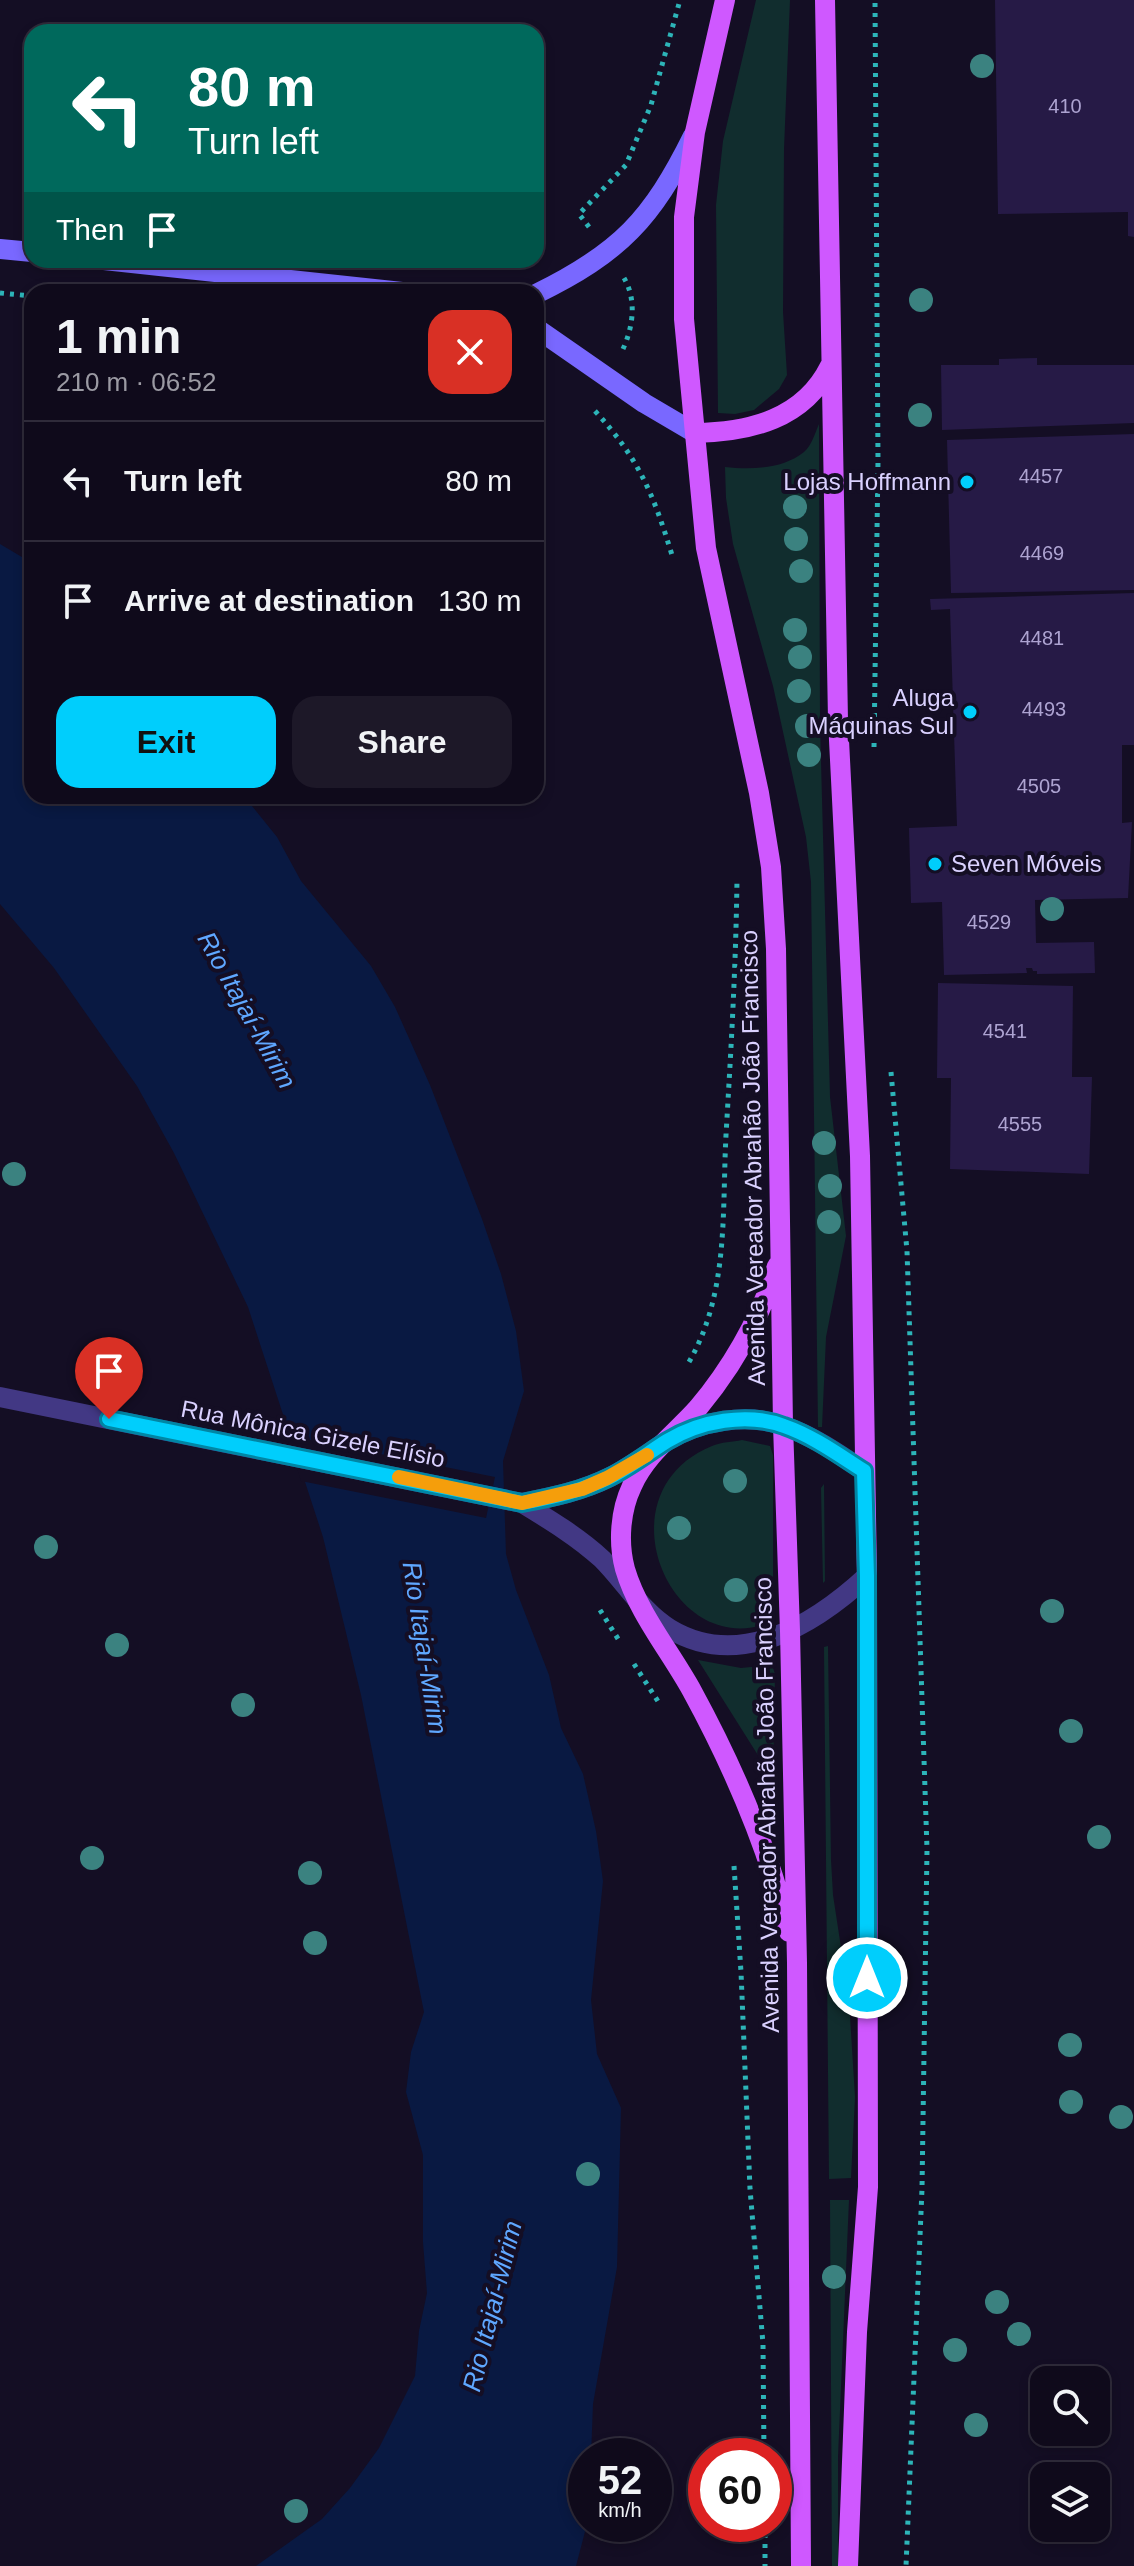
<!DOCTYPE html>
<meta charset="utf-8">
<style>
body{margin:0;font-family:Helvetica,sans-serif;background:#1d1828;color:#f1f3f6;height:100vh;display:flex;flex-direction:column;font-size:30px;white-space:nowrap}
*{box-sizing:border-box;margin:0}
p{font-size:26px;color:#9b9aa3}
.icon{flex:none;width:44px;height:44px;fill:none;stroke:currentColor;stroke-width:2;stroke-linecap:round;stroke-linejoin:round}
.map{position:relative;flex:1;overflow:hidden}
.panel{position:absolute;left:24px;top:284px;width:520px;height:520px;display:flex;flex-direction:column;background:#0f0a1b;border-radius:24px;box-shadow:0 4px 12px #0003,0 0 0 2px #2f2b3a}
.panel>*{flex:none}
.banner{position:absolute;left:24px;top:24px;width:520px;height:244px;border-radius:24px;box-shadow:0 4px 12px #0003,0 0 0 2px #2f2b3a;background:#00695c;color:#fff;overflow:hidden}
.fabs{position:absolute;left:1030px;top:2366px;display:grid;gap:16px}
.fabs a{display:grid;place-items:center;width:80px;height:80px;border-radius:16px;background:#0f0a1b;box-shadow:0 4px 12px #0003,0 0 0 2px #2f2b3a;font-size:40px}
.speed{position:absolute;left:568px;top:2438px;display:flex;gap:16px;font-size:40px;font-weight:700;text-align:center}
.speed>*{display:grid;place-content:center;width:104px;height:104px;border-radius:50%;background:#0f0a1b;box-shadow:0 4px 12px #0003,0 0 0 2px #2f2b3a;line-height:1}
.speed small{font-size:20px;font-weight:400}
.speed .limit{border:12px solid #d22;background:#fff;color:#111}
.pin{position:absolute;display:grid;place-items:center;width:68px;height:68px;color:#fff;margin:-82px -34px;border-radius:50% 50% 50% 0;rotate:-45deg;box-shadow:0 0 8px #0007}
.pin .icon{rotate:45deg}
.me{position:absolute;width:88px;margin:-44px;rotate:0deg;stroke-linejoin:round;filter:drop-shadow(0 0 6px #0008)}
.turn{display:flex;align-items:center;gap:28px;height:168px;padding:0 32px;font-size:36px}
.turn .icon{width:104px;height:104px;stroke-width:2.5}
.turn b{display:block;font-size:56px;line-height:68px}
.then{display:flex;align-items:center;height:76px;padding:0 32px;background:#0003;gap:16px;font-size:30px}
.round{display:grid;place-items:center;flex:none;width:84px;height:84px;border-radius:24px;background:#1d1828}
.headline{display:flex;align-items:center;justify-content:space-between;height:136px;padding:0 32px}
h1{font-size:48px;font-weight:800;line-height:60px}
.button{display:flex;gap:16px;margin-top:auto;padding:16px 32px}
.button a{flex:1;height:92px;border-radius:24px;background:#00cefc;color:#111;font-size:32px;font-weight:800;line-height:92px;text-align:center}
.button a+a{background:#1d1828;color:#f1f3f6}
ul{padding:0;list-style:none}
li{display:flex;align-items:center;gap:24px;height:120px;padding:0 32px;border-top:2px solid #2f2b3a}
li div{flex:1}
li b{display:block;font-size:30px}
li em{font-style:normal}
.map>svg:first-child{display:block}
</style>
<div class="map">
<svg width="1134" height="2566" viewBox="0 0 1134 2566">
<rect width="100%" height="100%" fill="#140e24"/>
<path fill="#112d2e" d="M756,0H790L784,149L783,312L787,375L779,389L754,410L735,414L718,413L716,205L723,141Z
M819,424L820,724L830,1097L846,1236L826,1337L822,1427H818L811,882L806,837L773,686L733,544L726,498L725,467C751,470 783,469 804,452C812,445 815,433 819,424Z
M742,1440L770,1446L773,1455V1621C672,1666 597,1493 712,1446C721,1442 733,1442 742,1440Z
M824,1484L825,1581L823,1583L821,1488Z
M828,1646L831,1860L833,1895L849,2000L855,2097L851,2178L829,2179L824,1647Z
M698,1660L741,1668L772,1665L775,1674L773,1779Z
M830,2200H849L838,2457V2566H832Z"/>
<path fill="#091942" d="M0,544L32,563V796H244L277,837L301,881L371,966L395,1007L430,1085L482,1219L501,1274L516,1331L524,1391L503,1461L506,1554L516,1590L549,1675L561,1728L583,1774L596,1831L603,1881L591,2000L597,2054L621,2108L617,2267L593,2404L591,2456H586L587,2524L576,2566H256L322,2519L350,2488L379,2448L415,2376L419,2331L427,2293L423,2242V2155L406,2092L411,2052L424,2012L361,1695L323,1537L248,1307L174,1153L137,1086L54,968L0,904Z"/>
<path fill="#140e24" d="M286,1435L495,1477L486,1518L301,1481Z"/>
<path fill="#261a46" d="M995,0H1134V237L1128,236V212L998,214Z
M1037,358V365H1134V423L942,430L941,365H999V359Z
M1134,434V590L951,593L947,440Z
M1134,593V745H1122V823L1132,822L1128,898L1035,900L1036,943L1094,942L1095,973L1037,974V971H1033L1032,968H1026L1027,973L944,975L942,902L911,903L909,828L957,826L950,609L931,610L930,599Z
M938,983L1073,986L1072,1077H1092L1089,1174L950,1169L951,1078H937Z"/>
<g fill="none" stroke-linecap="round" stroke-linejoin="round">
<path stroke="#2db4b8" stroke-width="5" stroke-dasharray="4 6" stroke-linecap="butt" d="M589,227L579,214L626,165L651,105L680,0
M0,293L32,296
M623,349C633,327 637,300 624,278
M595,411C639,459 653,493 672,555
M874,747L878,461L875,0
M891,1072L907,1251L927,1849L922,2189L906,2566
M689,1362C729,1293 722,1212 726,1135C731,1050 736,964 737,878
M600,1610L620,1642
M634,1664L661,1706
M734,1866L741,1972L750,2189L763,2344L764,2456
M765,2524V2566"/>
<path stroke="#423884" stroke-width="20" d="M0,1397L522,1503C550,1520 578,1537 602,1559C625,1582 642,1612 670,1629C740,1671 815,1624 867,1576
M522,1503C553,1497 582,1491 610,1477C630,1467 648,1453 667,1441C700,1421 747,1412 784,1426C813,1436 839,1454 864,1471"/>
<path stroke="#7968ff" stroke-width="20" d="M0,249L32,252
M104,260L402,292
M536,294C620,253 652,219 693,136
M536,328L644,403L695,433"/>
<path stroke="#cf58ff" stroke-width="20" d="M725,0L695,132L684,217V319L706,548L759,793L771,867L776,949L783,1425L790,1631L797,1963L801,2566
M825,0L838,720L860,1156L867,1576L868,2187L857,2332L848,2566
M695,433C750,432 804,419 830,366
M777,1266C760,1318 733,1366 698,1408C675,1434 647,1453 632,1486C620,1511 618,1543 625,1569C638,1613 670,1651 692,1691C734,1768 768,1847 789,1932"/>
</g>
<g fill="#3b8280">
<circle cx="982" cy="66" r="12"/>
<circle cx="921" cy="300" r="12"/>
<circle cx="920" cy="415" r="12"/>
<circle cx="795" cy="507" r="12"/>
<circle cx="796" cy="539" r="12"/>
<circle cx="801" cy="571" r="12"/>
<circle cx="795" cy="630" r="12"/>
<circle cx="800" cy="657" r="12"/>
<circle cx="799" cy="691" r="12"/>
<circle cx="807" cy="726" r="12"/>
<circle cx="809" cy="755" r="12"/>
<circle cx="1052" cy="909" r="12"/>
<circle cx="824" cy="1143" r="12"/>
<circle cx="14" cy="1174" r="12"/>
<circle cx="830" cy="1186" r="12"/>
<circle cx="829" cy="1222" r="12"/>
<circle cx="735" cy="1481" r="12"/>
<circle cx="679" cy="1528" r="12"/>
<circle cx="46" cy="1547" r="12"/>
<circle cx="736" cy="1590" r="12"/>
<circle cx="1052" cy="1611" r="12"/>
<circle cx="117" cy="1645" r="12"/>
<circle cx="243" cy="1705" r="12"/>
<circle cx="1071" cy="1731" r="12"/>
<circle cx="1099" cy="1837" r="12"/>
<circle cx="92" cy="1858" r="12"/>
<circle cx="310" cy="1873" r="12"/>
<circle cx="315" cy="1943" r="12"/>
<circle cx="1070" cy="2045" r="12"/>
<circle cx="1071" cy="2102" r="12"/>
<circle cx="1121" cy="2117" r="12"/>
<circle cx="588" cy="2174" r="12"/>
<circle cx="834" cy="2277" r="12"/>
<circle cx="997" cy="2302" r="12"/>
<circle cx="1019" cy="2334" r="12"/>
<circle cx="955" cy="2350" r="12"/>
<circle cx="976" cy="2425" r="12"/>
<circle cx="296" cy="2511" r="12"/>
</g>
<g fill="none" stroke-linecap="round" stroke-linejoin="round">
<defs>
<path id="route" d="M109,1419L522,1503C553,1497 582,1491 610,1477C630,1467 648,1453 667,1441C700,1421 747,1412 784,1426C813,1436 839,1455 864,1471L867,1576V1978"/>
</defs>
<use href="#route" stroke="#0086a4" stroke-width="20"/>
<use href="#route" stroke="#00cefc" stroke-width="14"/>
<path stroke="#f59e0b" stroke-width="14" d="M399,1477L522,1503L582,1489L607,1478L647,1455"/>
</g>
<g fill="#00cefc" stroke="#140e24" stroke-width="3">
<circle cx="967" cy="482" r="8"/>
<circle cx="970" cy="712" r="8"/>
<circle cx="935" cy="864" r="8"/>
</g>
<g text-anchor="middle" stroke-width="8" stroke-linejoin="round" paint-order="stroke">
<g font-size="20" fill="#ada3d1">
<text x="1065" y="113">410</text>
<text x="1041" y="483">4457</text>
<text x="1042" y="560">4469</text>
<text x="1042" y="645">4481</text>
<text x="1044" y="716">4493</text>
<text x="1039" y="793">4505</text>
<text x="989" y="929">4529</text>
<text x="1005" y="1038">4541</text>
<text x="1020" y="1131">4555</text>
</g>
<g font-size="24" fill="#dad1ff" stroke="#140e24" text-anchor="end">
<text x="951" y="490">Lojas Hoffmann</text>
<text x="954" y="706">Aluga<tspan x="954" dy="28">Máquinas Sul</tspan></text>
<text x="951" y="872" text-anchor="start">Seven Móveis</text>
</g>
<g font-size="24" fill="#dad1ff" stroke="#140e24">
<text transform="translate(753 1158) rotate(-91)" y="8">Avenida Vereador Abrahão João Francisco</text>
<text transform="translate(313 1434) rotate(11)" y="8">Rua Mônica Gizele Elísio</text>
<text transform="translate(767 1805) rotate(-91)" y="8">Avenida Vereador Abrahão João Francisco</text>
</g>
<g font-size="26" font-style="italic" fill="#5fa7ff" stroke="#140e24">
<text transform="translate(247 1010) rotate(61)" y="9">Rio Itajaí-Mirim</text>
<text transform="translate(425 1648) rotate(81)" y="9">Rio Itajaí-Mirim</text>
<text transform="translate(492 2306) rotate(-76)" y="9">Rio Itajaí-Mirim</text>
</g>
</g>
</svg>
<div class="fabs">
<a><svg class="icon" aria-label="search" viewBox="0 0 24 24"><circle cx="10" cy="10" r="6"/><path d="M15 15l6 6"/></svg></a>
<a><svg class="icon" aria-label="layers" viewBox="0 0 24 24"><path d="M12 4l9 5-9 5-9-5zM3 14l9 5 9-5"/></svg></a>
</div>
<div class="speed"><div>52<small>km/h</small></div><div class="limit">60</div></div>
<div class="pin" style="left:109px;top:1419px;background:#d93025"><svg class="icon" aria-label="arrive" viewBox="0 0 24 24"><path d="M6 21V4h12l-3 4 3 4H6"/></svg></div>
<svg class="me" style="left:867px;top:1978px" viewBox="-20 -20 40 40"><circle r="17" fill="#00cefc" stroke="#fff" stroke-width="3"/><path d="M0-11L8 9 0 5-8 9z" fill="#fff"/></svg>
<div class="banner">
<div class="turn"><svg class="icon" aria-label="left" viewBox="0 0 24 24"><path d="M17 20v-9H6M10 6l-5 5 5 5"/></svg><div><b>80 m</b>Turn left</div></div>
<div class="then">Then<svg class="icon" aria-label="arrive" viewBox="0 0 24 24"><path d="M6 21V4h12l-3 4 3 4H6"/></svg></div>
</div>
<section class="panel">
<div class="headline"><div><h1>1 min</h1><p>210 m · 06:52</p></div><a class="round" style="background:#d93025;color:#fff"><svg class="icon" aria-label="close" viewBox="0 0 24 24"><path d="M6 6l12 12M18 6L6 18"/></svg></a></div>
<ul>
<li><svg class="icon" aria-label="left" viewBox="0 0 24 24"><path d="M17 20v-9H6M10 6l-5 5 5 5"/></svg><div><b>Turn left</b></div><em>80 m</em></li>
<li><svg class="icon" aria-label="arrive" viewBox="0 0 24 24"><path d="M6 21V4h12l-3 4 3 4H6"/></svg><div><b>Arrive at destination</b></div><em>130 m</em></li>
</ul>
<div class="button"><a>Exit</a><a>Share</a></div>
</section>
</div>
